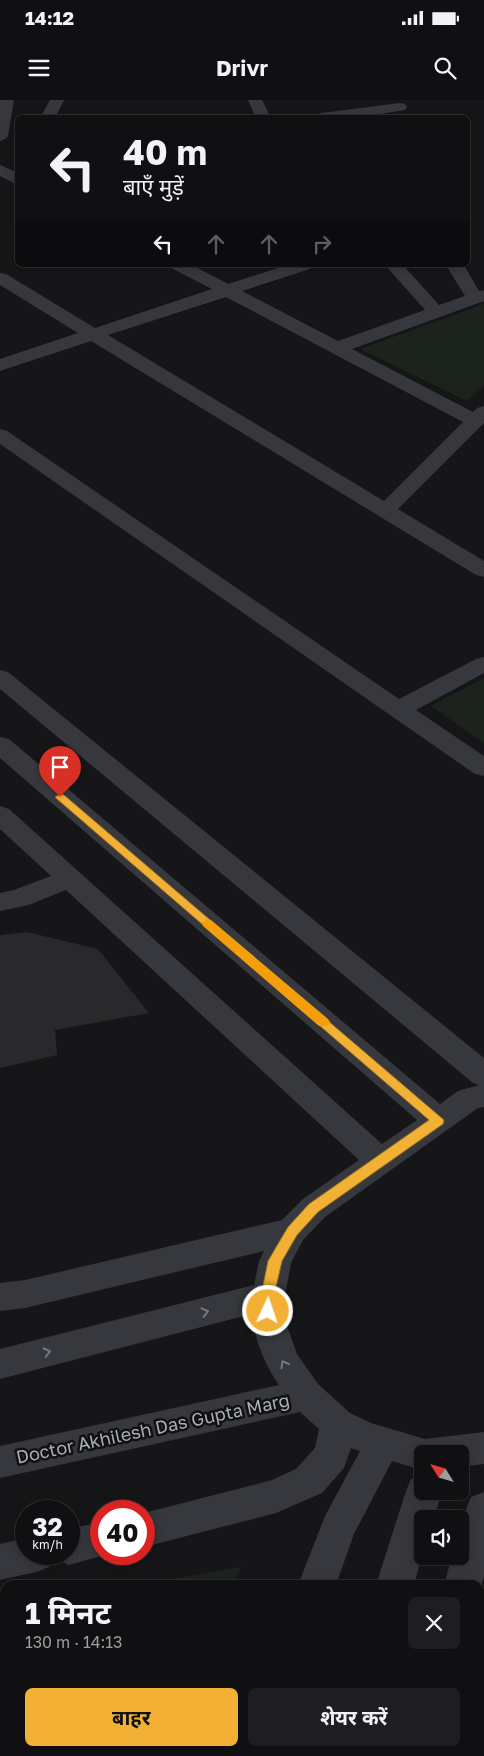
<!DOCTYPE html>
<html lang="hi">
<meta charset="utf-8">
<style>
body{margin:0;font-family:"Golos Text","Noto Sans Devanagari",sans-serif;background:#1e1e20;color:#f1f3f6;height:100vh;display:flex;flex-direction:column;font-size:19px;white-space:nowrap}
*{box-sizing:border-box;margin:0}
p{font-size:16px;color:#9c9d9f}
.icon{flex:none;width:28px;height:28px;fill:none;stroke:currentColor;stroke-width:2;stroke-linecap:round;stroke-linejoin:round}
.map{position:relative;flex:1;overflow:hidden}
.side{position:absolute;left:0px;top:1480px;width:485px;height:176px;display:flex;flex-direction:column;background:#101012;border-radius:15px 15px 0 0;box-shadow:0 2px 12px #0003,0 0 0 1px #303032}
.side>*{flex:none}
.top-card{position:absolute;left:15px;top:15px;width:455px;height:152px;border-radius:8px;box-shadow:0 2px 12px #0003,0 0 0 1px #303032;background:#101012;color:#f1f3f6;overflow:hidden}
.needle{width:32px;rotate:307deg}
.controls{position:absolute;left:414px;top:1345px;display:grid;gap:10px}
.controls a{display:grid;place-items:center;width:55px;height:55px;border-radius:8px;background:#101012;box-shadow:0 2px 12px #0003,0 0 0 1px #303032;font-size:25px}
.speed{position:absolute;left:15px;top:1400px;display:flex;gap:10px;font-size:25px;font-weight:700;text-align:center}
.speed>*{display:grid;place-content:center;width:65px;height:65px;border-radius:50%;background:#101012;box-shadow:0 2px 12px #0003,0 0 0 1px #303032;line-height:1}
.speed small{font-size:12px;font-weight:400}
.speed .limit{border:8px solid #d22;background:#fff;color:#111}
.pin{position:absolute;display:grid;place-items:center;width:42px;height:42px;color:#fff;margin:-51px -21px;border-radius:50% 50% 50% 0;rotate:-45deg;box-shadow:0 0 5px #0007}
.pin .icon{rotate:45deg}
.me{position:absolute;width:55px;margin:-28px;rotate:3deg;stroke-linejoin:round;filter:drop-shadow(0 0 4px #0008)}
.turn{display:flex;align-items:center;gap:18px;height:105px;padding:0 25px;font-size:22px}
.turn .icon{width:65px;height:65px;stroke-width:2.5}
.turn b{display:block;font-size:35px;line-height:42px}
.lanes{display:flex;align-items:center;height:48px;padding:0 25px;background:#0003;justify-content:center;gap:25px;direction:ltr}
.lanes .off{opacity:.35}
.round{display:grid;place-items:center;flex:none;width:52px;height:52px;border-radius:8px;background:#1e1e20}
.summary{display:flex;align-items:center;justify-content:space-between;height:85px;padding:0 25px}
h1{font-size:30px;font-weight:700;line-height:38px}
.action{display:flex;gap:10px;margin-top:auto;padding:10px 25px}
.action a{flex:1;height:58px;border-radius:8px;background:#f2b134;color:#111;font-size:20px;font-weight:700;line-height:58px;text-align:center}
.action a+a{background:#1e1e20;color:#f1f3f6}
.status{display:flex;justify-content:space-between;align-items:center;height:35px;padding:0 25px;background:#101012;direction:ltr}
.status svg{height:14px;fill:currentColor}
header{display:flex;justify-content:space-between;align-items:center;height:65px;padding:0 25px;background:#101012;font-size:22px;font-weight:700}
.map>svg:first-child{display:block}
</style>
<div class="status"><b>14:12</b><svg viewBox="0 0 49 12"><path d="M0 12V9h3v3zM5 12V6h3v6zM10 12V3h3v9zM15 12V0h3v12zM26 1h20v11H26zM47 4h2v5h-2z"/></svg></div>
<header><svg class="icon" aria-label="menu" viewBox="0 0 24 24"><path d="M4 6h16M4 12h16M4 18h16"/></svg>Drivr<svg class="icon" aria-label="search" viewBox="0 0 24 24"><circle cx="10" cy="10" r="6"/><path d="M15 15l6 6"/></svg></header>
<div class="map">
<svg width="484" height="1656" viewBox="0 0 484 1656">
<rect width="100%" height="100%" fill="#161618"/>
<path fill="#1c231d" d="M484,204V286L467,301L360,249Z
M484,578V643L431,606Z
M241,1467L234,1485H139Z
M5,1509V1651H168L166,1656H0V1510Z"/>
<path fill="#29292c" d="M27,832L98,849L149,913L55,930L57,955L0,968V835Z"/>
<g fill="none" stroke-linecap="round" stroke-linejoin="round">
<path fill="#37383d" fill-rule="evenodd" d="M0,0H14L8,36L5,39L0,41Z
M50,0H64L55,18H40Z
M248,0H262L271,18H256Z
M400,3L405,4L407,7L405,10L357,18H314L321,13Z
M0,65L18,73V85L0,76Z
M170,165H192L228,184L287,165H313L310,169L242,191L338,241L425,210L385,165H403L439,205L465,196L446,165H464L479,191L484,190V201L352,249L473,312L477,308L484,306V323L398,409L484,461V477L476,475L91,241L0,271V259L78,233L0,185V173L6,174L95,228L212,189L173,169ZM226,197L463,322L384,401L108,235Z
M0,329L7,331L399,599L476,559L484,557V573L416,610L484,656V676L475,674L0,344Z
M0,570L8,572L484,958V1007L478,1008L325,1117L303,1140L291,1163L285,1196L287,1226L297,1254L318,1284L350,1313L371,1323L425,1339L484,1332V1364L460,1367V1354H422V1370L392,1361L354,1434L336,1485H298L325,1416L360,1351L351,1348L344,1368L322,1393L276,1413L144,1447V1413L272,1380L296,1369L315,1348L319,1329L300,1312L0,1378V1346L279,1285C265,1265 254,1239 252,1214L0,1279V1249L254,1185L259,1161L264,1151L25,1208L0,1211V1183L25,1180L282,1120L303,1099L359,1060L66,790L29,805L0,811V793L14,790L51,776L0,729V706L9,709L382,1044L417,1020L0,658V637L9,639L440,1004L458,991L479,985L473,983L0,589Z
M422,1375V1391H442L434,1419H422V1456L414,1485H376L406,1391L411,1379Z
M484,1392V1477L480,1489V1485H444L452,1456H460C460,1434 462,1417 471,1397Z
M101,1422V1454H108L69,1465L56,1459L54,1455L49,1467L36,1472L0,1480V1444L26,1438V1454H69V1429Z
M237,1651H277L275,1656H235Z
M324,1651H364L362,1656H322Z
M397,1651H437L436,1656H396Z"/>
</g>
<defs><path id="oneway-chevron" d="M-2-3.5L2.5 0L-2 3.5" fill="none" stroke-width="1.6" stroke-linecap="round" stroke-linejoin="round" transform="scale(1.25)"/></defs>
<g stroke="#757881">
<use href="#oneway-chevron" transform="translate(205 1212) rotate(-14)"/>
<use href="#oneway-chevron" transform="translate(47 1252) rotate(-14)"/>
<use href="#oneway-chevron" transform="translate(284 1264) rotate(-120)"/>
</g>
<path fill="#f2b134" stroke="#9d7322" d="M60,694L64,695L444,1020L443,1024L318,1112L297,1135L282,1161L274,1196L275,1211L273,1215L268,1217L264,1215L261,1196L268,1161L288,1127L309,1104L429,1020L57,699L55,697Z"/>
<path fill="#f59e0b" d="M207,819L211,820L328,919L330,922L328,926H319L203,826L202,823Z"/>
<g text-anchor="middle" stroke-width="5" stroke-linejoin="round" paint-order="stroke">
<g font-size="18" fill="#a8adb8" stroke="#111113">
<text transform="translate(153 1329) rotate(-12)" y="6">Doctor Akhilesh Das Gupta Marg</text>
</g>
</g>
</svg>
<div class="controls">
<a><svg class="needle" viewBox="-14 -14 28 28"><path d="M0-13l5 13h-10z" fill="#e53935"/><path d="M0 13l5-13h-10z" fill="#9c9d9f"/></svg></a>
<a><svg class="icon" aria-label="sound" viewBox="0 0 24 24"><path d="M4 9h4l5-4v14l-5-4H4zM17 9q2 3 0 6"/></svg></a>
</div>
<div class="speed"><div>32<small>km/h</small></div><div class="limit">40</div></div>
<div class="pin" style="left:60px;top:697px;background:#d93025"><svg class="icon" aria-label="arrive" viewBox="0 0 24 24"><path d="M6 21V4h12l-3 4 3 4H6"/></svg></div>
<svg class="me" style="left:268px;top:1211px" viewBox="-20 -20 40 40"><circle r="17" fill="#f2b134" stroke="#fff" stroke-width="3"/><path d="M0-11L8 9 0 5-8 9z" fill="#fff"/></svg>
<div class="top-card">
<div class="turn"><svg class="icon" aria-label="left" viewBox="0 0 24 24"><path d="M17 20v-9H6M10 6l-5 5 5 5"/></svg><div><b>40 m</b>बाएँ मुड़ें</div></div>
<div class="lanes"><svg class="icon" aria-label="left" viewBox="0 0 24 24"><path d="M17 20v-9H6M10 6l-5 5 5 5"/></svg><svg class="icon off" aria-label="ahead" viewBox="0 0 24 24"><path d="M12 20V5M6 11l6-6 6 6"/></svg><svg class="icon off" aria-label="ahead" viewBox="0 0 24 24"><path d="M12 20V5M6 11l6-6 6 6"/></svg><svg class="icon off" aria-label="right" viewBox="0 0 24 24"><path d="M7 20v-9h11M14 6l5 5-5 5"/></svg></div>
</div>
<section class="side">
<div class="summary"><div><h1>1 मिनट</h1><p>130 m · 14:13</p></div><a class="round"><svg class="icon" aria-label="close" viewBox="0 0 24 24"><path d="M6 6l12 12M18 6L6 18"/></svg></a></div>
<div class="action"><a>बाहर</a><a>शेयर करें</a></div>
</section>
</div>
